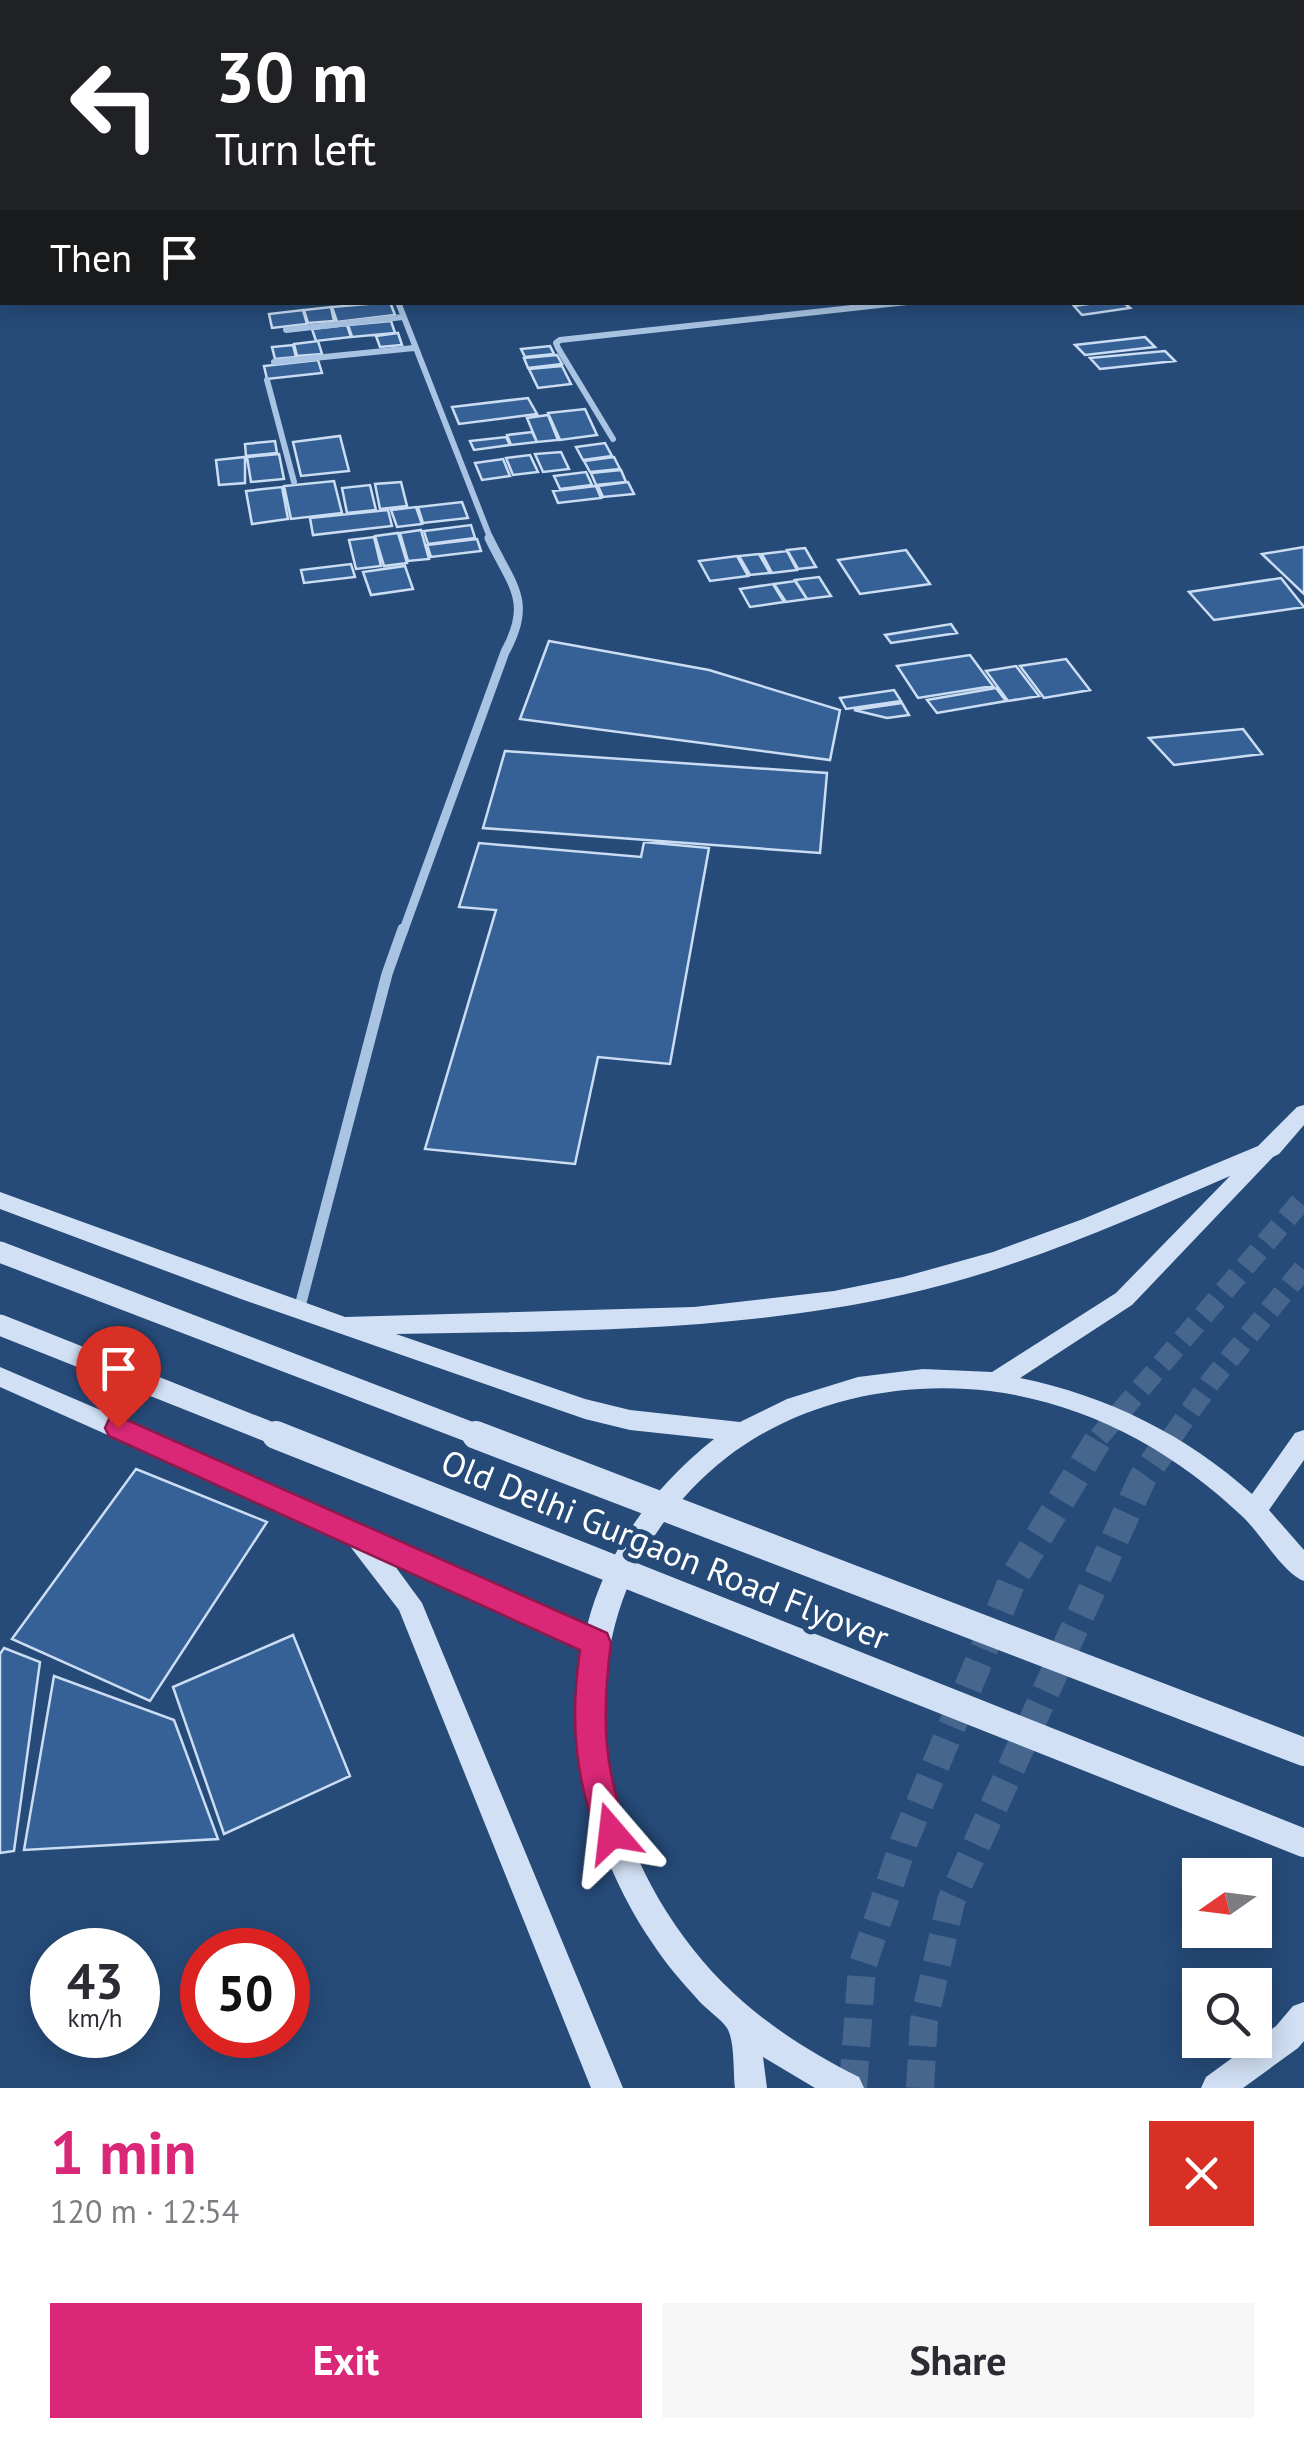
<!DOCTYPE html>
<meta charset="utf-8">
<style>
body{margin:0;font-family:"PT Sans",sans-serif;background:#f7f7f7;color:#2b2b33;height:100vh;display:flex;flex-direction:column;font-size:38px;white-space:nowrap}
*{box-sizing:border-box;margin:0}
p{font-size:32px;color:#7c7c81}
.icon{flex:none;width:55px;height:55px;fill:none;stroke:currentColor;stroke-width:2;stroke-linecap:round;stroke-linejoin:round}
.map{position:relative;height:2088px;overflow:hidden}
.drawer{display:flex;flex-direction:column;background:#fff;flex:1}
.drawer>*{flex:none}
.guide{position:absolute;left:0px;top:0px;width:1305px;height:305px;box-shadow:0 5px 25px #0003;background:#202124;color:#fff;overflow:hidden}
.needle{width:65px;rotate:256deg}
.buttons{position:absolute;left:1182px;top:1858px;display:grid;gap:20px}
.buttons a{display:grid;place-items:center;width:90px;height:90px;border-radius:0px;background:#fff;box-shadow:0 5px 25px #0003;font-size:50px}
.speed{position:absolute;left:30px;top:1928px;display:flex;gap:20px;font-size:50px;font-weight:700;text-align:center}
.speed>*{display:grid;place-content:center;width:130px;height:130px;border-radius:50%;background:#fff;box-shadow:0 5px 25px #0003;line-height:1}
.speed small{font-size:25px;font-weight:400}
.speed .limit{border:15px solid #d22;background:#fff;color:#111}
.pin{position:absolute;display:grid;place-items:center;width:85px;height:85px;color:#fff;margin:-102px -42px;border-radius:50% 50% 50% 0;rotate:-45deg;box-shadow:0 0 10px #0007}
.pin .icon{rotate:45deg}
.me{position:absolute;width:110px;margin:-55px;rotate:343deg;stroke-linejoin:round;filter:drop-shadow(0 0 8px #0008)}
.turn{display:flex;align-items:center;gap:35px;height:210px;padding:0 50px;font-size:45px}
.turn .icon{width:130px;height:130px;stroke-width:2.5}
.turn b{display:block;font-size:70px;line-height:85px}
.then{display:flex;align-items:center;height:95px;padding:0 50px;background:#0003;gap:20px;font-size:38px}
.round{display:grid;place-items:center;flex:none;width:105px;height:105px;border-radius:0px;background:#f7f7f7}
.summary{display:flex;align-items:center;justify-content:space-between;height:170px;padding:0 50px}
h1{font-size:60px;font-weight:800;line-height:75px;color:#db2777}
.cta{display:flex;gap:20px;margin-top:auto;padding:20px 50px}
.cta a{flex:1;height:115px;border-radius:0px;background:#db2777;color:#fff;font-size:40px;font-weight:800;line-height:115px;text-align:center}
.cta a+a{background:#f7f7f7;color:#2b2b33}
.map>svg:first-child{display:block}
</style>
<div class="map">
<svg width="1304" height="2088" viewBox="0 0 1304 2088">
<rect width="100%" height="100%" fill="#264b79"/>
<path fill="#366196" stroke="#cbddf3" stroke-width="2.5" d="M390,302L395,315L337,322L332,307Z
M1101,302H1123L1130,308L1082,315L1074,306Z
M331,307L334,321L308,323L304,310Z
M303,310L307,324L272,328L269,314Z
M391,321L395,333L352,337L348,325Z
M347,325L351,337L316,341L312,329Z
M398,333L402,345L380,347L376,336Z
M1145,337L1155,347L1085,355L1075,345Z
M318,341L322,354L297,356L294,344Z
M293,345L296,357L275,359L272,347Z
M550,346L554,354L525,357L521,349Z
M1165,351L1175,361L1100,369L1090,358Z
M557,355L562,364L528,368L524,358Z
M318,360L322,373L267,379L264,366Z
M562,366L571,384L538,388L529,369Z
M528,398L537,414L459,424L452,407Z
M585,409L597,435L560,440L548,413Z
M548,415L558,440L537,442L527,418Z
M532,432L537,442L511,445L507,435Z
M340,436L349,471L301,476L293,442Z
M506,437L510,445L474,450L470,441Z
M275,441L277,453L246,456L245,444Z
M605,443L612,456L583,460L576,447Z
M561,452L569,469L543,472L535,454Z
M279,454L284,479L251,482L247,457Z
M530,455L538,472L513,475L506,458Z
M245,457V483L219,485L216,460Z
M614,457L620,469L590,472L584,461Z
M503,459L510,476L482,480L475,463Z
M621,470L626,482L596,485L591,473Z
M586,472L592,485L560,489L554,476Z
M334,481L342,513L291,519L284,486Z
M401,482L407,506L380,509L375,484Z
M628,482L634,494L603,497L598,486Z
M370,485L376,510L347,513L342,488Z
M596,486L601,498L558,503L553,491Z
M282,487L288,519L252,524L246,491Z
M462,502L468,518L423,523L418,507Z
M416,507L422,524L397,527L391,510Z
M388,510L392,526L313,535L310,518Z
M471,525L475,538L428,544L424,531Z
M421,530L429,559L408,561L400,533Z
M398,533L407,563L384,566L375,536Z
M374,537L381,566L356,569L349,540Z
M477,539L481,551L431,557L427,545Z
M1304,547V594L1262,554Z
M805,548L816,567L798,569L787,550Z
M906,550L930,584L860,594L838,560Z
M787,551L797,570L772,573L762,554Z
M759,554L770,573L750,575L739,556Z
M737,556L748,576L710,581L699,561Z
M351,564L355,577L304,583L301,570Z
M405,566L413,589L371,595L363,572Z
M819,577L831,596L807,599L795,580Z
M1281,578L1304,607L1214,620L1189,592Z
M795,581L807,599L786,602L774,584Z
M773,584L784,602L750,607L740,589Z
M951,624L957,633L891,643L885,635Z
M549,641L709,670L840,710L830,760L520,719Z
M970,655L993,686L918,698L897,666Z
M1066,659L1090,690L1044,698L1020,666Z
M1016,666L1039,696L1008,701L986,671Z
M996,688L1006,701L937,713L927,700Z
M894,690L901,701L846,709L840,698Z
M902,703L909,715L887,718L854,710Z
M1243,729L1262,754L1174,765L1149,738Z
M505,751L827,773L820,853L483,828Z
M644,842L709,848L670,1064L598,1057L575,1164L425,1149L496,910L459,907L479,843L641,857Z
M136,1469L267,1522L150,1701L12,1639Z
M293,1635L350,1776L224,1834L173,1687Z
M4,1648L40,1662L14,1851L0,1853V1654Z
M54,1676L174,1720L218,1839L24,1850Z"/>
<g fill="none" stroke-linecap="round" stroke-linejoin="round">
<path stroke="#47668d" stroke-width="21" stroke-dasharray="21 11" stroke-linecap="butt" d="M1099,1437L1304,1198
M1172,1437L1212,1380L1304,1268"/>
<path stroke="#47668d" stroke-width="28" stroke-dasharray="28 14" stroke-linecap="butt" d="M853,2088L862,1967L905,1839L1013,1579L1101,1435
M920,2088L924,2021L951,1901L1142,1479L1173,1435"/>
<path stroke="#a9c4e3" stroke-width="5" d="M797,0L812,2
M989,0L1007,2
M143,2L177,0
M1166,2L1173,0"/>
<path stroke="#a9c4e3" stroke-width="6" d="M398,302L491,540
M286,330L403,317
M274,362L414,348
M267,380L294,482
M613,439L558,348L556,343L560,340L907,302"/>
<path stroke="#a9c4e3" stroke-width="9" d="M403,932L505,652C533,601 512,586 489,538"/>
<path stroke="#a9c4e3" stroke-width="11" d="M299,1310L387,974L403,929"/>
<path fill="#d1e0f4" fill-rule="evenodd" d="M1304,1105V1125L1279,1154L1273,1157L1132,1305L1020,1378C1108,1396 1186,1435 1252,1494L1295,1433L1304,1430V1460L1269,1510L1304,1550V1581C1284,1574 1260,1533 1243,1517C1173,1450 1086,1403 990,1391C899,1380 799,1401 726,1458C553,1595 577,1834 723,1983C763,2023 809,2052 859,2077L864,2088H815L763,2057L767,2088H735C733,2072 735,2041 727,2028C720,2018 707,2010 699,2001C682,1982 665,1963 651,1941C595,1858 564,1749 582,1649L392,1562L422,1603L623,2088H591L399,1610L346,1541L0,1387V1367L280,1487L587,1626C606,1550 654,1487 714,1439L630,1430L585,1419L241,1299L0,1209V1192L345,1317L694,1307L834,1291L903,1277L993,1252L1083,1219L1258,1146L1297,1107ZM1230,1176L1116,1293L992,1372L923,1369L858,1377L787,1399L740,1422L630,1410L585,1399L396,1334C565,1331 735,1332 902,1295C1016,1270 1123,1222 1230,1176Z
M1304,2002V2041L1298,2048L1243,2088H1201L1206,2077L1276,2026L1293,2006Z"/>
<path stroke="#d1e0f4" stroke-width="21" d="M0,1252L483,1437
M0,1325L282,1437"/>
<path stroke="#d1e0f4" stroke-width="28" d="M276,1435L1304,1843
M476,1435L1304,1752"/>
</g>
<path fill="#db2777" stroke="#8e194d" stroke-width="2.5" d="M118,1416L607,1633L611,1643C602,1712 602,1768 629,1833L624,1844L612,1849L601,1844C574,1779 570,1719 580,1650L109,1436L105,1428L109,1419Z"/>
<g text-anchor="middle" stroke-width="10" stroke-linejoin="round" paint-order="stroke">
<g font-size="35" fill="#fff" stroke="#264b79">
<text transform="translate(665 1550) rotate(22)" y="12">Old Delhi Gurgaon Road Flyover</text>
</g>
</g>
</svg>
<div class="buttons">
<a><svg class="needle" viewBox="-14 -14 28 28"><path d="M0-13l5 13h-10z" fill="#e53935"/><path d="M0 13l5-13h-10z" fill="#7c7c81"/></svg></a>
<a><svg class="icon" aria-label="search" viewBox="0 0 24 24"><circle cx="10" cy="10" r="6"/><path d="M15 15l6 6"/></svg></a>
</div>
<div class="speed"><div>43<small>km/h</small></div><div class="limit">50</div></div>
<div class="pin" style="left:118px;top:1428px;background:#d93025"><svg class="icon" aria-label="arrive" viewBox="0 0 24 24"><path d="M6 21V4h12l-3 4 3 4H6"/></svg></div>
<svg class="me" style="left:612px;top:1833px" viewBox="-20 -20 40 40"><path d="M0-17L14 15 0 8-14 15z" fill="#db2777" stroke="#fff" stroke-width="4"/></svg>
<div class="guide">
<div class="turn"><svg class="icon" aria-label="left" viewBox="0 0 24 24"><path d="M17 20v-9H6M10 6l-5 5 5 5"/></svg><div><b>30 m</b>Turn left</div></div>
<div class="then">Then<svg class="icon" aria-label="arrive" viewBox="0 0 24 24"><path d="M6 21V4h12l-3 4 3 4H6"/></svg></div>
</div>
</div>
<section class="drawer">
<div class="summary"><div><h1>1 min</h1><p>120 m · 12:54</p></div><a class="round" style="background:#d93025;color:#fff"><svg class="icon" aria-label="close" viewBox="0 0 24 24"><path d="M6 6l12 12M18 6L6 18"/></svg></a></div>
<div class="cta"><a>Exit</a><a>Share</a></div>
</section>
